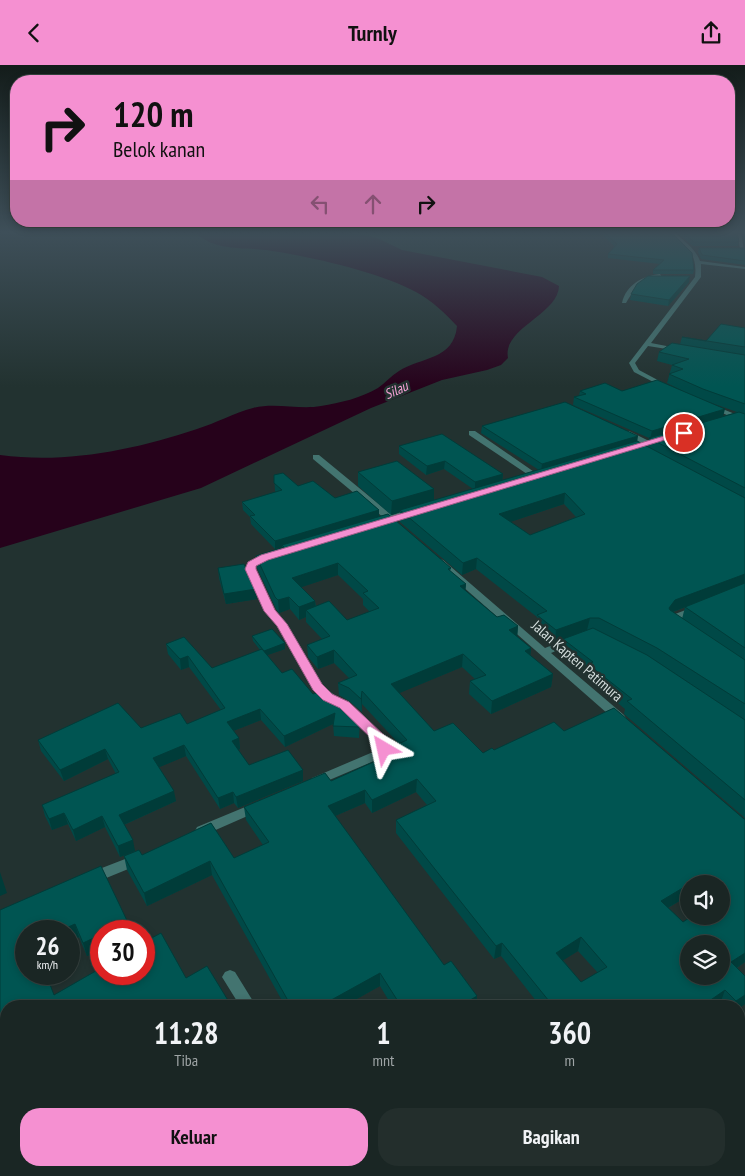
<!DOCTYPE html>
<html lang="id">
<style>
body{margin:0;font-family:"PT Sans Narrow",sans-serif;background:#232e2c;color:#f1f3f6;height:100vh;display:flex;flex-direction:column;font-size:19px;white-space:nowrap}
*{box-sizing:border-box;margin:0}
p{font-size:16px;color:#9fa5a6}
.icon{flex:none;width:28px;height:28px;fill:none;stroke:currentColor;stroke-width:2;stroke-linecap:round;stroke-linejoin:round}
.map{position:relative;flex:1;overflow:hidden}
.side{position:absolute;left:0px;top:935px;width:745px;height:176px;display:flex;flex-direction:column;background:#1a2624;border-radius:20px 20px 0 0;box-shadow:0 2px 8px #0003,0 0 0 1px #384341}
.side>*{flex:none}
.hud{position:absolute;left:10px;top:10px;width:725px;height:152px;border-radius:20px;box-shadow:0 2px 8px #0003,0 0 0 1px #384341;background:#f590d1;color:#111;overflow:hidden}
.buttons{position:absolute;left:680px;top:810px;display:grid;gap:10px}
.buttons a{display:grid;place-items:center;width:50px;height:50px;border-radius:50%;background:#1a2624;box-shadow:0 2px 8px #0003,0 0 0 1px #384341;font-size:25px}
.speed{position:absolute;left:15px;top:855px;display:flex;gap:10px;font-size:25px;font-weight:700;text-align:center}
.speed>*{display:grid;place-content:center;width:65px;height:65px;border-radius:50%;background:#1a2624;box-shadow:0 2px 8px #0003,0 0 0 1px #384341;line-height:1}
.speed small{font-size:12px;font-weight:400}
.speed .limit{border:8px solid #d22;background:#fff;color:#111}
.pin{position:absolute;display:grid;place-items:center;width:42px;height:42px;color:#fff;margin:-21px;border:2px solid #fff;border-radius:50%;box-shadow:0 1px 5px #0007}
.me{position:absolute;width:55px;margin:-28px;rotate:324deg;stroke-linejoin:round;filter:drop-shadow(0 0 4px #0008)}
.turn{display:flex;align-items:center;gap:18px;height:105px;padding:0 20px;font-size:22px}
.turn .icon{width:65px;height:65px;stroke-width:2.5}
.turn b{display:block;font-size:35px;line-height:42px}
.lanes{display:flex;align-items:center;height:48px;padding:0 20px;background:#0003;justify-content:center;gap:25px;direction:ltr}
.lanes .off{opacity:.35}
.eta{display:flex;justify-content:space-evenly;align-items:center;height:85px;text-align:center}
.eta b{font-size:30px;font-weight:600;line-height:35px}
.button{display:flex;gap:10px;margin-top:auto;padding:10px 20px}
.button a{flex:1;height:58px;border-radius:20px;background:#f590d1;color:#111;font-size:20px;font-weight:600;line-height:58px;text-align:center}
.button a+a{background:#232e2c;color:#f1f3f6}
header{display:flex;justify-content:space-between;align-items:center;height:65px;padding:0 20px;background:#f590d1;color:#111;font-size:22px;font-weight:600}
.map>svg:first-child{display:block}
</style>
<header><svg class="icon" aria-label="back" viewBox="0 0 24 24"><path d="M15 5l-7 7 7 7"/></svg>Turnly<svg class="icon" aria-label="share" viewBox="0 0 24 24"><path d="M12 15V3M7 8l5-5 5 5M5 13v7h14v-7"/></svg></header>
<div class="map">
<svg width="745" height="1111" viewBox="0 0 745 1111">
<rect width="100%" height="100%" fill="#223230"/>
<path fill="#26021b" d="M195,167H339L364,170L377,173L402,185L542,212L559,221C558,250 502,263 508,293L501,300L487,305L442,315L371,343L201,423L0,483V390C66,399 134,385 197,364C216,358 234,348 253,343C275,337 299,345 321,341C340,338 361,333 378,323C385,318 391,311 399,306C421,292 454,295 457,261C446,249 431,235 416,227C380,207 308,191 266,185C241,182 213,186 195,167Z"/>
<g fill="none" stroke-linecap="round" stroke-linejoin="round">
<path fill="#437470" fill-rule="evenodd" d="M670,167H674C684,176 695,183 700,196L745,202V204L701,199V212L651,278L682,284L679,286L648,281L635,298L639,305L667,320L668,321L665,323L634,307L629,298L695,212C698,186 685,184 670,167Z
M737,167H741L744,185L740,184Z
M660,209L662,212C639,216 638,219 626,238H622C626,220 642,211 660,209Z
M711,341H715L745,353V358L711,343Z
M469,366H475L540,411L536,413H533L469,370Z
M623,366H629L653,378L652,380H646L623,370Z
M313,390H319L392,450L411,444L415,447L396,455V458L389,457L377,459L376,457L384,453L313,394Z
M268,488L271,489L273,491L271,493L256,501L255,504L274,545L287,559L322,620L338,633L336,636H328L314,625L278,560L265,546L245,504L249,497Z
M440,494L443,495L545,583L570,573H578L579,575L578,577L551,588L624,650L626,653L624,656H616L437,499L435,497Z
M696,541L699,542L701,544L699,546L680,554L682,560L681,562H673L669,553L670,551Z
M350,641L354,642L387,674L390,684L381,693L320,719L316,721L312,719L310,716L312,713L373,687L378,683L377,678L346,648L344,645L346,642Z
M257,737L261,739L263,742L261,745L202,771L197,770L195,766L197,762Z
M138,789L143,790L145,794L143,798L94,818L89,816L87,812L89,808Z
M230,905L235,907L256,941H240L222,912L225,907Z
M339,1105H358L361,1111H342Z"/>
<path fill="#437470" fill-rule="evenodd" d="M745,970V987L739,990V973Z
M552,1105H576L573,1111H549Z"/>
</g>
<path fill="#004947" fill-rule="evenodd" d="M587,167H671L694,205L693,209H653V205L660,199L608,193V189L615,182L601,168L589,169Z
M676,167H737L739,177L738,181H693Z
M741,167H745V181Z
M699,183H745V200L701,194L698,187Z
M689,217L668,241L630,235L631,229Z
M745,263V753L624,649L625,644L586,612L587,607L561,586L563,574L555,577L536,562L537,552L476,504L462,510L400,457V447L391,450L358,421V407L434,424V436L473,424L444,404L426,410L399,389V381L503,409L502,416L539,405L481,368L482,361L637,377L647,382L649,373L573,340L574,332L579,331L580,326L685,327L667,318L672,300L657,296L659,287L680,279L682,272L706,276ZM709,337L737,347L723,351ZM564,439L576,452L530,470L510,457ZM685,542L682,554L673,547L686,542Z
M283,408L298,421L313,416L335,433L357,426L379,445V451L388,449L451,503L450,506L466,519L465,525L497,552L504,550L518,561L517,571L531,583L530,591L553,609L551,622L491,649L469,629L470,616L475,614L462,602L399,628L434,666L453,658L483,688L492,683L494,685L554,657L564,666L614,643L744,754H745V897L737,903L745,911V939L739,943V941H723L720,939L716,941H540L501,891L494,894L396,768V755L427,740L416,727L372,748L365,738L335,751L444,900L451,896L477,931L476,941H392L380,921L344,941H285L212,810L147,841L127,805L124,791L139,785L142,790L211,758L234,793L263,780L246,755L244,742L325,708L331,716L394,687V681L399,679L362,639V647L349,636L339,630L338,618L349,613L334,598L318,604L308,592L307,580L322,574L306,557V552L299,555L290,544L279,548L276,544L257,503L256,491L282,483V482L275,484L251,459L250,452L243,445L242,437L276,427L275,426L274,410ZM338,510L363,534V540L370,547L347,555L329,536L316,541L315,536L301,522ZM689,819H721V851H692L683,857L668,843L681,835L689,842ZM689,879H721V911H689ZM578,886L598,908L581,917L563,895Z
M218,503L257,534L226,539L219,513Z
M252,571L285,584L267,590L282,608L313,629L360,654L359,673L334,671L333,659L285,682L261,655L233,666L239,673L240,684L238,685L249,700L303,705V716L238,743L234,738L220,744L186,691L159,702L176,736L124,760L135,786L120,792L105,762L76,776L68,759L52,765L45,751L42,740L116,709L108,694L64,716L41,686L38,675L187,659L221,645L189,602L181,605L168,589L166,579L212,603L260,585L253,576Z
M0,845L101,866V885L87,891L79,872L69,877V866H26L54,930L186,913L229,937L6,941Z
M745,1004V1095L740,1089L744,1082L739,1076V1010L745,1005Z
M478,1105H527L518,1111H482Z
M639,1105H723L728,1111H644Z"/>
<path fill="#003c39" d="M690,211L689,217L668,241L669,235Z
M725,344L723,352L650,374L652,366Z
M638,371L637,378L541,406L542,399Z
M445,396L444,404L426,410L427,401Z
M503,409L502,417L475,425V417Z
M434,424V437L400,445V447L391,450L392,436Z
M565,428L564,439L498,461L499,449Z
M379,445V453L282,480V482L275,484V476Z
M477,493L476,504L462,510L463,498Z
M338,498V510L293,525L292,513Z
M745,509V520L672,547L666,555L669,543L675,535Z
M466,519L465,531L460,521Z
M256,524L257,534L226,539L224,529Z
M289,532L290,544L279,548L278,535Z
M315,536L316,548L306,545V552L299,555V542Z
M590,553L587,565L555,577L556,565Z
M518,561L517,574L509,565Z
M285,578V584L265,591L264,586Z
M531,583L530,596L525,586Z
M334,585V598L318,604L317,592Z
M463,589L462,602L390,632L391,619Z
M188,591L189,602L181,605L180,594Z
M553,609L551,622L491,649L492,636Z
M362,626V647L361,634Z
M260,644L261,655L228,668L227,657Z
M335,648V658L285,682L284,671Z
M239,673L240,684L234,687L232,676Z
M184,680L186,691L155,704L153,693Z
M105,684L108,694L64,716L60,705Z
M303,705V716L238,743L236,732Z
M417,714L416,727L372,748V735Z
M365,725V738L328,754V741Z
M174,726L176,736L121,761L119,750Z
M233,727L234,738L220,744L218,733Z
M64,748L68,759L52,765L49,754Z
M102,751L105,762L76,776L73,765Z
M133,775L135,786L120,792L118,781Z
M210,796L212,810L147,841L144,828Z
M0,807L7,828L0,831Z
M686,821L681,835L657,849L661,836Z
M75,859L79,872L69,877V866H59Z
M98,871L101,885L87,891L83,878Z
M581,872L578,886L554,901L556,888Z
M502,878L501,891L494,894L496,881Z
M745,888V897L726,910L731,897Z
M380,908V921L344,941H324V939Z
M725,925L720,939L716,941H702Z
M745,930V939L739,943V941H734L736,936Z
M477,931L476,941H460Z
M118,1105L120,1111H110Z
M332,1105H339V1109L336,1111Z
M512,1105H527L518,1111H503Z"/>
<path fill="#005552" stroke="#003c39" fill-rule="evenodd" d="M604,167H671L692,188L694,205H653L664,195L608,189L617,179Z
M682,167H737L739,177H694Z
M699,183H745V196L702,190Z
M648,211H690L669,235L631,229L637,219Z
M721,259L745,263V282L682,272L706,276Z
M672,278L745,290V339L703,324L669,309L683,304L672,300L689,294L659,287Z
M657,315L725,344L652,366L574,332L586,329L580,326L605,318L622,326Z
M565,337L638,371L542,399L482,361Z
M739,347L745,349V423L649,373Z
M442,369L503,409L475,417L445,396L427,401L399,381Z
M637,376L745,433V509L675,535L669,543L670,545L745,595V639L657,583L599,553H590L556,565L537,550L547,546L477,493L463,498L400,445ZM565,428L585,449L530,470L499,449Z
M397,396L434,424L392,436L358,407Z
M283,408L298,421L313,416L335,433L357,426L379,445L275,476L250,451L255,450L242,437L282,425L274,418V410Z
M388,449L451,503L448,504L466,519L460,521L497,552L504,550L518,561L509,565L531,583L525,586L553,609L492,636L470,616L486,610L463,589L391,619L434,666L453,658L483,688L492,683L494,685L554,657L564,666L614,643L744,754H745V888L731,897L745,911V930L736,936L725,925L702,941H541L549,936L502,878L496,881L396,755L436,736L417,714L372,735L365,725L328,741L444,900L451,896L477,931L460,941H401L380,908L324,939L326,941H291L210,796L144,828L124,791L139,785L142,790L211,758L234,793L269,777L244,742L325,708L331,716L398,686L394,681L407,675L362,626L361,634L349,623L338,618L357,610L334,585L317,592L307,580L330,571L306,545L329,536L347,555L379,543L363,528L368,526L338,498L292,513L315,536L299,542L289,532L278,535L275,532L256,491L284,482L282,480ZM689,819H721V851H692L683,857L661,836L686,821L689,824ZM581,872L607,902L581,917L556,888ZM689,879H721V911H689Z
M244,499L256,524L224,529L218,503Z
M745,518V583L685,542Z
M593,563L647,590L745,655V735L627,636L632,634L588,599L593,597L563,574Z
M272,564L285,578L264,586L252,571Z
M184,572L212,603L262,584L282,608L292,604L313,629L323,626L339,634L360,654L359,662L333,661L335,648L284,671L260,644L227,657L239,673L232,676L249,700L288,685L303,705L236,732L233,727L218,733L184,680L153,693L174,726L119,750L133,775L118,781L102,751L73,765L64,748L49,754L42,740L119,707L105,684L60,705L38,675L118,638L141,663L180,648L187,659L225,643L188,591L180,594L166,579Z
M101,801L132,866H101V878L98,871L83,878L75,859L59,866H26V909H46L54,930L101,903V909H144V877L161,868L186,913L207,901L229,937L233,934L238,941H6V1069L0,1054V845Z
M745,1005V1062L739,1055V1010Z
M6,1070V1080L3,1072Z
M6,1080V1105H118L110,1111H0V1084Z
M268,1105H269L272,1111H260Z
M290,1105H334L337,1111H280Z
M488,1105H512L503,1111H492Z
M593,1105H623L628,1111H585Z
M657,1105H723L728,1111H661Z"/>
<linearGradient id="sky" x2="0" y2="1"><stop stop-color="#131c1a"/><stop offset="0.52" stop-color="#3e4f59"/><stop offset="1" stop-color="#3e4f59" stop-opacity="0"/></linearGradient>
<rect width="745" height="322" fill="url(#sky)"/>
<path fill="#f590d1" stroke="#9f5e88" d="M681,366L688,368L268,495L256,501V504L275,545L287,559L322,619L332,629L349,637L387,673L391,684L389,687H379L376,678L340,643L323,635L313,625L277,561L264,546L245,504L248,497L261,490Z"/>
<g text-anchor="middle" stroke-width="5" stroke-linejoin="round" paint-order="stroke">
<g font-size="14" font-style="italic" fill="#f9a4d9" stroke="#223230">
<text transform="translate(396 325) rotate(-25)" y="5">Silau</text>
</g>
<g font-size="15" fill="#d3dddc" stroke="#223230">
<text transform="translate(577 596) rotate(41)" y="5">Jalan Kapten Patimura</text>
</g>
</g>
</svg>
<div class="buttons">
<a><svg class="icon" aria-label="sound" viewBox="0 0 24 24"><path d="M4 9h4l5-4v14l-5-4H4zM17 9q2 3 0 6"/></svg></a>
<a><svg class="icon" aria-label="layers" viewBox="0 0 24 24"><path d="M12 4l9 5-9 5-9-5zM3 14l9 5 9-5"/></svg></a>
</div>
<div class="speed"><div>26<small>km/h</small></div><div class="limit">30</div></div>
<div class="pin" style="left:684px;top:368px;background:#d93025"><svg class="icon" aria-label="arrive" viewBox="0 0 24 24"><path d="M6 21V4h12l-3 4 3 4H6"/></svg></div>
<svg class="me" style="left:384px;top:684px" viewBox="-20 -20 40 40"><path d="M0-17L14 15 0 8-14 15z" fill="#f590d1" stroke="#fff" stroke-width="4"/></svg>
<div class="hud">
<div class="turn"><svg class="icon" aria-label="right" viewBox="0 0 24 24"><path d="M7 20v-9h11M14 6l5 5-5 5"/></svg><div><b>120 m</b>Belok kanan</div></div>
<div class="lanes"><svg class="icon off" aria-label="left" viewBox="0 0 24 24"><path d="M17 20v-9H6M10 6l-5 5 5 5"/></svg><svg class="icon off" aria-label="ahead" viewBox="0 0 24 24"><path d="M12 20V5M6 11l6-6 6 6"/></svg><svg class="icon" aria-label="right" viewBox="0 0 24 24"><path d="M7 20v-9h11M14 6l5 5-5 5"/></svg></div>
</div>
<section class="side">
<div class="eta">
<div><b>11:28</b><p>Tiba</p></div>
<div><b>1</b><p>mnt</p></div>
<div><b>360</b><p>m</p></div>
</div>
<div class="button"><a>Keluar</a><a>Bagikan</a></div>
</section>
</div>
